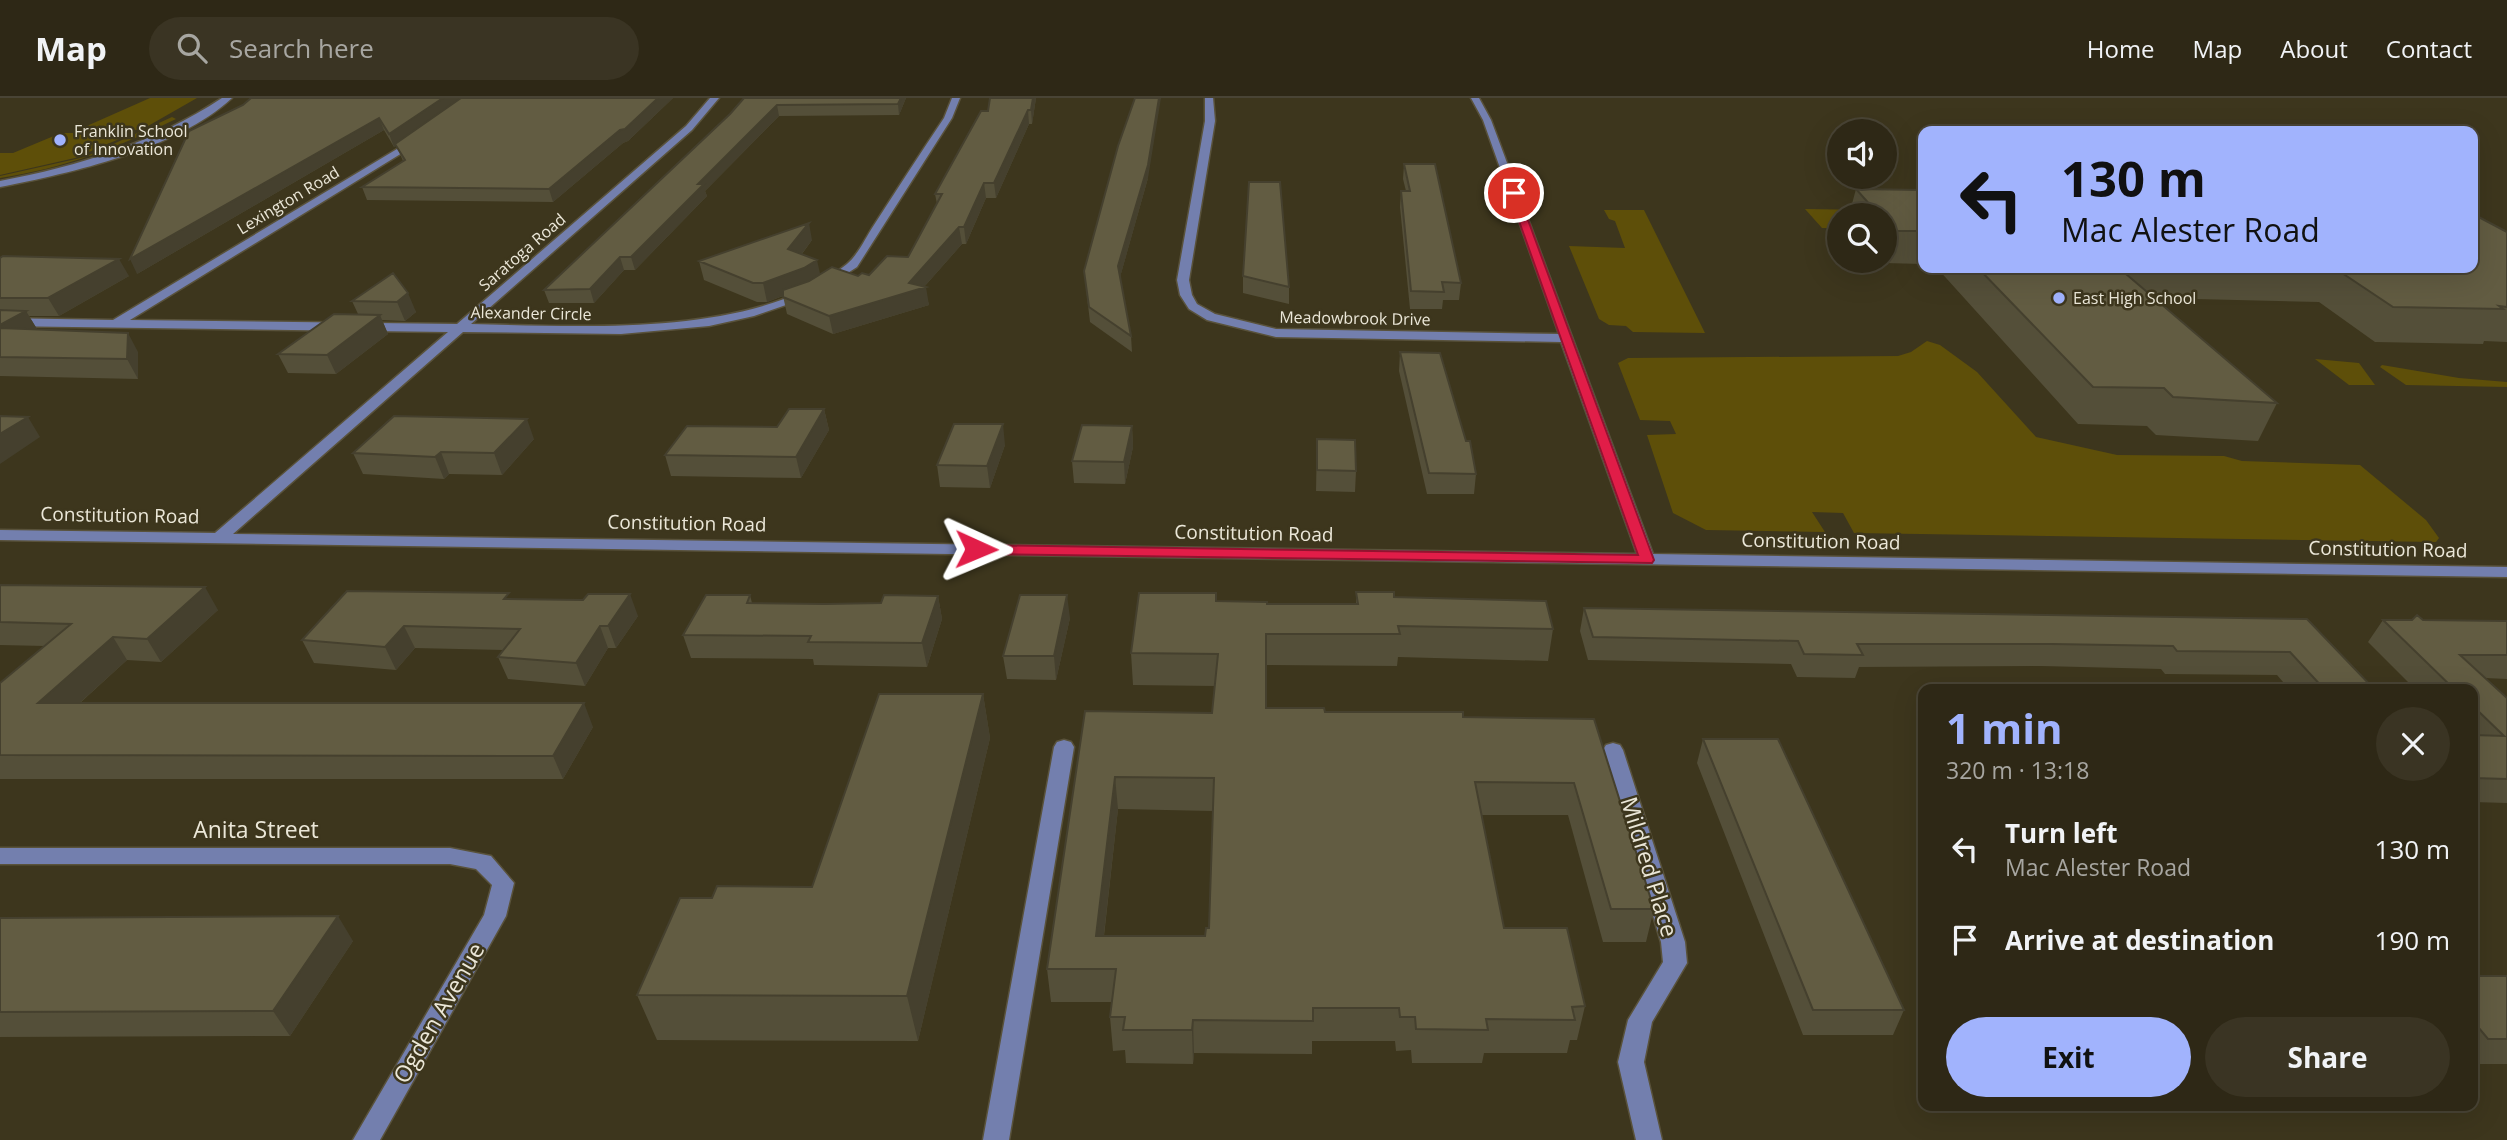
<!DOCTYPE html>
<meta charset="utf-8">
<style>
body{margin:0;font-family:"Open Sans",sans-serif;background:#3a3423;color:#f1f3f6;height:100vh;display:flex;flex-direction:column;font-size:26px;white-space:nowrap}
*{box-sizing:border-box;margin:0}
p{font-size:23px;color:#a7a6a1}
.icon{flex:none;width:38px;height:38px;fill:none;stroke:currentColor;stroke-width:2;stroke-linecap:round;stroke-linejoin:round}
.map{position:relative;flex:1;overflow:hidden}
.sheet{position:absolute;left:1918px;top:586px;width:560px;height:427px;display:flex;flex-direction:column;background:#2e2816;border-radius:14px;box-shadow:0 7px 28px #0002,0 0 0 2px #494435}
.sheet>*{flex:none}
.banner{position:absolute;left:1918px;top:28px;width:560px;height:147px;border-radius:14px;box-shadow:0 7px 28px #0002,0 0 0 2px #494435;background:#a1b3fd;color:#111;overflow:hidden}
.buttons{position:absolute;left:1827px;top:21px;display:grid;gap:14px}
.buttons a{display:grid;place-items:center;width:70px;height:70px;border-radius:50%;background:#2e2816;box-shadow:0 7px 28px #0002,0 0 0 2px #494435;font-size:35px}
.pin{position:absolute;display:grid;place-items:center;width:60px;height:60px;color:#fff;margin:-30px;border:4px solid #fff;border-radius:50%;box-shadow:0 2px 7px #0007}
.me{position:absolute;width:77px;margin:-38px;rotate:91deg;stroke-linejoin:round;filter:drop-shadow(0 0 5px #0008)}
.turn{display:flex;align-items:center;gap:24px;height:147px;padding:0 28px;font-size:32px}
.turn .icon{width:91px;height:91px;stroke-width:2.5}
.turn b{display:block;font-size:49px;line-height:60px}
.round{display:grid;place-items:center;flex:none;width:74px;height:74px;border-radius:37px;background:#3a3423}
.headline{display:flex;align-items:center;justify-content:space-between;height:119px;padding:0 28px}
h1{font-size:42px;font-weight:700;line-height:52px;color:#a1b3fd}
.primary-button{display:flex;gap:14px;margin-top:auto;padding:14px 28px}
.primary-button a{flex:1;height:80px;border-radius:42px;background:#a1b3fd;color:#111;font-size:28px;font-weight:700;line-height:80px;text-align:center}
.primary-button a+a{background:#3a3423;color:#f1f3f6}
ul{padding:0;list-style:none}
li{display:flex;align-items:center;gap:21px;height:91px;padding:0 28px}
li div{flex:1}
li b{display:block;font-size:26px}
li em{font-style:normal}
header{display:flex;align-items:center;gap:42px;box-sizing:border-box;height:98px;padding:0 35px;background:#2e2816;border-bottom:2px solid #494435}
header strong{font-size:33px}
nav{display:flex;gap:38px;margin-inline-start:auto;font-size:24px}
.search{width:490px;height:63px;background:#3a3423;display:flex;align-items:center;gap:18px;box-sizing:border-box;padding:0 24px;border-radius:38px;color:#a7a6a1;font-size:26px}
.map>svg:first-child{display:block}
</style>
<header>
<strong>Map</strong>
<div class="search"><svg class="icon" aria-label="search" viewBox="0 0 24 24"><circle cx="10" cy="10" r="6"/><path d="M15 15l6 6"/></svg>Search here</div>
<nav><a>Home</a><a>Map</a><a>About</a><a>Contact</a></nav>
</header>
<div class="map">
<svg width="2507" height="1042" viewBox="0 0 2507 1042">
<rect width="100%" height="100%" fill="#3d361d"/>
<path fill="#5e4f09" d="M150,0H197L141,32L80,31Z
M172,19L176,21C117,50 65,70 0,80V78L85,59Z
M61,35H133L75,60L0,77V55H13Z
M1805,111L1869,112L1874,117H1839V130H1822Z
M1604,112H1644L1705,235L1633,234L1626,228L1609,227L1599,221L1569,148L1625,150L1615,123L1609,121Z
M1927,243L1940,247L1977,274L2036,339L2117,357L2224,358L2242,363L2360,367L2426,422L2439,440L2436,444L1854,435L1843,415L1812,414L1825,434L1706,432L1673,415L1647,337L1676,336L1670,323L1640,322L1618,265L1628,260L1898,258L1911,254Z
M2315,261L2359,265L2375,287H2349Z
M2382,267L2459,280L2507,284V289L2406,287L2380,269Z"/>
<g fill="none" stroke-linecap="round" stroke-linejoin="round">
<defs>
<path id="minor" d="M222,0H232C177,51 72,75 0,89V83C79,68 154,45 222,0Z
M710,0H719L692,32L471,226C582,228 756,241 847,166C858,157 866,139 874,127C897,91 920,56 944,20L952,0H960L952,20L857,169L812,198L754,218L709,228L621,236L463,234L233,436L1637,456L1561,244L1276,239L1207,222L1189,211L1180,197L1177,182L1205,23V0H1213L1215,23L1189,182L1192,197L1197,206L1215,216L1276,231L1559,236L1483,22L1471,0H1479L1491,22L1653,456L2507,469V479L0,442V432L215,435L448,234L0,228V220L113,222L417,39L422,42L420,44L130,222L457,226L686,28Z
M1064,642L1071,644L1074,649L1009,1042H983L1054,649L1057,644Z
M1613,645L1620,647L1623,652L1685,844L1687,865L1652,924L1644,964L1662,1042H1636L1618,964L1628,922L1663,864L1661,844L1603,652L1606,647Z
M0,750H450L491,758L514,785L506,818L380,1042H353L484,817L492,787L476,771L450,766H0Z"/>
</defs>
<use href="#minor" stroke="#59523b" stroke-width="3"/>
<use href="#minor" fill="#737fae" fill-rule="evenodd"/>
</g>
<path fill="#544f39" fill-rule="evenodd" d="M251,0H673L628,43L623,45L553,104L367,102L362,89L403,63L396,47L394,49L384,32L137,176L243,7Z
M744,0H906L899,17L779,18L705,93L707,98L635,172H624L594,205H549L544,192L730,16Z
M990,0H1036L1032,26H1029L996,100H986L966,146H962L924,189L929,207L833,236L787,216L783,198L767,204H757L704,182L699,163L812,142L802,156L820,176L858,178L869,177L908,159L937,106L935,96L988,13Z
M1404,66L1461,185L1459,202H1443L1442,211H1410L1400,109L1401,93H1406L1403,81Z
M1148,80L1120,179L1131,238L1132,254L1090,224L1084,173Z
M1856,91L1923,92V166L1884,165L1882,163H1885V117H1849Z
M2507,134V244L2484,243L2483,246L2375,244L2319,204L2154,200L2277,305L2258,343L2156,337L2147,328L2078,326L1937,170H2473Z
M0,160L129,178L59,218H29L37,231L138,254V281L0,278Z
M393,175L416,214L405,223L382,222L388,236L336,276L288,275L278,256L358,216L352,203Z
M1243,178L1289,189V206L1243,195Z
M1400,254L1466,343L1476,376L1474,396H1427L1399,273Z
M824,311L829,332L801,380L671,378L665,357L777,329Z
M1132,328L1133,349L1125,386L1074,385L1072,363Z
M534,341L502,377L449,376L444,381L363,376L353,355Z
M1317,341L1356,373L1355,394L1316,393Z
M1005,347L990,390L940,389L937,367Z
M0,487L218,512L161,564L127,562L80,605L593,629L563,681H0V585L45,548L0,547Z
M1356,494L1394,499L1553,531L1548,563L1398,559L1397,568L1266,567V610L1325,614L1463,619L1594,621L1654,811L1646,844H1603L1568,717H1482L1504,830L1585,908L1577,942H1570L1567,955H1484L1482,965H1412L1411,952L1396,953L1395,943H1312V956L1194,955L1193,966L1126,965L1125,952L1113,953L1110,919L1112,904H1051L1047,871L1085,613L1212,615L1215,588L1133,587L1131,555L1217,503L1267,506H1356ZM1118,711L1213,713L1209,830L1205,838H1104Z
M750,497L752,505H881L938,498L942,521L927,569L814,567L813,561L691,560L683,537Z
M512,501L638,518L616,550H608L585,588L508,581L498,559L503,552L415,550L396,572L314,565L302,542Z
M1584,510L2307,521L2375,592H2290L2277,577L2165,576L2161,571L2041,568L1859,569L1855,580L1797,579L1791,566L1588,562L1580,533Z
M1070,520L1056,582L1007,581L1003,558Z
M2383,522L2507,523V581L2485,580L2507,600V705L2473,704V592H2416L2368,544Z
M983,596L990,640L918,943L657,942L637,897L712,800L812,789Z
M1703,641L1904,912L1893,937H1803L1697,665Z
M0,820L353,843L290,938L0,939Z
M2473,878H2507V966H2473Z"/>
<path fill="#45402e" d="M443,0H464L394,49L389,36Z
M658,0H673L628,43L623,45L553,104L549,91Z
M901,0H906L899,17L898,6Z
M1033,0H1036L1032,26L1031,12Z
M1159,0H1161L1148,80L1119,183L1118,168Z
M777,7L779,18L705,93L707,98L635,172L631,159L698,86Z
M1028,12L1029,26L996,100L994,85Z
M379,20L384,32L137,176L130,161Z
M984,85L986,100L966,146L964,129Z
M809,125L812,142L792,169L788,151Z
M959,129L962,146L923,190L926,189L929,207L833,236L829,218L909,185Z
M620,159L624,172L594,205L590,191Z
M119,161L129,178L59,218L48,200Z
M817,162L821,180L808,188L767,204L763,185Z
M408,195L416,214L405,223L397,204Z
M26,213L37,231L0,238V227Z
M380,217L388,236L336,276L327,257Z
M128,235L138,254V281L127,261Z
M824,311L829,332L801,380L796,359Z
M28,319L40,339L0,366V336Z
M527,321L534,341L502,377L494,355Z
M1003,326L1005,347L990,390L987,368Z
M1132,328L1133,349L1125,386L1124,364Z
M441,354L449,376L444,381L435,359Z
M205,489L218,512L161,564L147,541Z
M630,496L638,518L616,550L608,528Z
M1067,497L1070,520L1056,582L1054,558Z
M938,498L942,521L927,569L922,545Z
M404,528L415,550L396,572L385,549Z
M600,528L608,550L585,588L576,565Z
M113,539L127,562L54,628L38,605Z
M983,596L990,640L918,943L907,898Z
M584,605L593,629L563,681L553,658Z
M1115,679L1118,711L1100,871L1096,838Z
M338,818L353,843L290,938L273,913Z
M1193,922L1194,955L1193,966L1192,932Z"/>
<path fill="#625c42" stroke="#45402e" stroke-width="2" fill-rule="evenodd" d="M251,0H443L389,36L379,20L130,161L189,33L243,7Z
M461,0H658L625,31L620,32L549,91L362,89L405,62L395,46Z
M744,0H901L898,6L777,7L698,86H704L631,159H620L590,191L544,192L730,16Z
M990,0H1033L1031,12H1028L994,85H984L964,129H959L909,185L926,189L829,218L783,199V192L809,183L832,169L858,178L862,175L869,177L887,158L908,159L942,96H935L981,13H988Z
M1135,0H1159L1148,67L1118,168L1131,238L1089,209L1084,173L1118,48Z
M1404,66H1435L1461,185L1442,184L1444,194L1411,193L1401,93H1410Z
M1249,84H1280L1289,189L1243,178Z
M1856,91L1923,92V133H1893L1885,123V117H1879Z
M2473,116L2507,134V209L2499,208L2503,211L2393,209L2336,171L2297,170H2473Z
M809,125L788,151L817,162L804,170L763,185H753L699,163Z
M3,158L119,161L48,200H0V160Z
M1978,170H2119L2277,305L2173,299L2164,290L2093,289Z
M393,175L408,195L397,204L352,203Z
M0,212L26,213L0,227Z
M334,216L380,217L327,257L278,256Z
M0,230L128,235L127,261L0,259Z
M1400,254L1440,255L1466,343H1470L1476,376L1429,375Z
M789,311H824L796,359L665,357L687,328L777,329Z
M0,318L28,319L0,336Z
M394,318L527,321L494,355L441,354L435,359L353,355Z
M954,326H1003L987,368L937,367Z
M1082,327L1132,328L1124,364L1072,363Z
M1317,341L1355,342L1356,373L1317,372Z
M0,487L205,489L147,541L113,539L38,605H584L553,658L0,657V585L71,526L0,524Z
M347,493L509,495L504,501L583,502L588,496H630L608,528H600L576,565L498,559L520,531L404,528L385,549L302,542Z
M1356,494H1394V499L1546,503L1553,531L1398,528L1400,536H1266V610H1324L1325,614H1463V619L1594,621L1654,811H1611L1574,685L1475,684L1504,830H1567L1585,908L1572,909L1575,922L1486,921L1488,932L1416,931L1415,919H1400L1399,910H1313V923L1193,922L1192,932H1123L1125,919H1110L1116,871H1047L1085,613L1212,615L1218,556L1131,555L1139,495H1216V503L1267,504V506H1358ZM1115,679L1214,680L1209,830H1206L1205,838H1096Z
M706,497H750L747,505L825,506L881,505L884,497L938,498L922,545L808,544L811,538L683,537Z
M1020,497H1067L1054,558H1003Z
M1584,510L2307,521L2375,592H2325L2290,554L2177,553L2173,548L2052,546H1857L1863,557L1804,556L1798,543L1593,539Z
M2417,517L2423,522L2507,523V557H2460L2507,600V681L2473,680V637L2504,638L2473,608V592H2455L2383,522H2412Z
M879,596H983L907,898L637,897L680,800H712L717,788L812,789Z
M1703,641H1778L1904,912H1813Z
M338,818L273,913L0,914V820Z
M2473,878H2507V941H2488L2473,923Z"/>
<path fill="#e11d48" stroke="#92132f" stroke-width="2" d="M1514,92L1518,95L1654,462L1652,465L976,456L968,451L976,447L1638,457L1509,95Z"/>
<g fill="#a1b3fd" stroke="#3d361d" stroke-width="2.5">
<circle cx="60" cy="42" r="7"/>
<circle cx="2059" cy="200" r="7"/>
</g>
<g text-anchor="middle" stroke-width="5" stroke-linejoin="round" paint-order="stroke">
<g font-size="16" fill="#ebe7d8" stroke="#3d361d" text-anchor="start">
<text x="74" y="39">Franklin School<tspan x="74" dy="18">of Innovation</tspan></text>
<text x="2073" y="206">East High School</text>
</g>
<g font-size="16" fill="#ebe7d8" stroke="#3d361d">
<text transform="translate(288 102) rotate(-31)" y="6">Lexington Road</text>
<text transform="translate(522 154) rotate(-41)" y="6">Saratoga Road</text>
<text transform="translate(531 215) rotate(1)" y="6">Alexander Circle</text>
<text transform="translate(1355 220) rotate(1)" y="6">Meadowbrook Drive</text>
</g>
<g font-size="19" fill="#ebe7d8" stroke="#3d361d">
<text transform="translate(120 417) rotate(1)" y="7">Constitution Road</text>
<text transform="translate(687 425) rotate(1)" y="7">Constitution Road</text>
<text transform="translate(1254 435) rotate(1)" y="7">Constitution Road</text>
<text transform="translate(1821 443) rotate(1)" y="7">Constitution Road</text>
<text transform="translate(2388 451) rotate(1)" y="7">Constitution Road</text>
</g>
<g font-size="23" fill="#ebe7d8" stroke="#3d361d">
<text x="256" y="740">Anita Street</text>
<text transform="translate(1649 769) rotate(73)" y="8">Mildred Place</text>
<text transform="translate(439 915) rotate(-60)" y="8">Ogden Avenue</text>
</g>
</g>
</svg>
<div class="buttons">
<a><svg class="icon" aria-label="sound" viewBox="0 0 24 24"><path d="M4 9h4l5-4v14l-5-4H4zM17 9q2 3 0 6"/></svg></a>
<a><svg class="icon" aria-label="search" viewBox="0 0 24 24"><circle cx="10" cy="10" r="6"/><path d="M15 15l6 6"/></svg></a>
</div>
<div class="pin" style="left:1514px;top:95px;background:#d93025"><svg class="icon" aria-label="arrive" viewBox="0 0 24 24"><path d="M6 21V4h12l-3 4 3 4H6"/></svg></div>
<svg class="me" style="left:976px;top:451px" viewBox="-20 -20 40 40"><path d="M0-17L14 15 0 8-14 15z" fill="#e11d48" stroke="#fff" stroke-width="4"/></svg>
<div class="banner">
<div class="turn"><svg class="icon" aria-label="left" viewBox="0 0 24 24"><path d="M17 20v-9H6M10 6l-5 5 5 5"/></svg><div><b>130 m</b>Mac Alester Road</div></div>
</div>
<section class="sheet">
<div class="headline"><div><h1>1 min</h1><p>320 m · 13:18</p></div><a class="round"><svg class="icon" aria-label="close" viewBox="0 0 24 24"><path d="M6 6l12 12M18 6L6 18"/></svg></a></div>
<ul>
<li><svg class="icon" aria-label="left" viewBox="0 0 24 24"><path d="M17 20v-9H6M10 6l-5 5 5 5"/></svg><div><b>Turn left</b><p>Mac Alester Road</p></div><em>130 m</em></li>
<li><svg class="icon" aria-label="arrive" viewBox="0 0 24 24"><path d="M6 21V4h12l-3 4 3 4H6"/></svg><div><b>Arrive at destination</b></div><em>190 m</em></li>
</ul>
<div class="primary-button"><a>Exit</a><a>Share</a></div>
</section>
</div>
